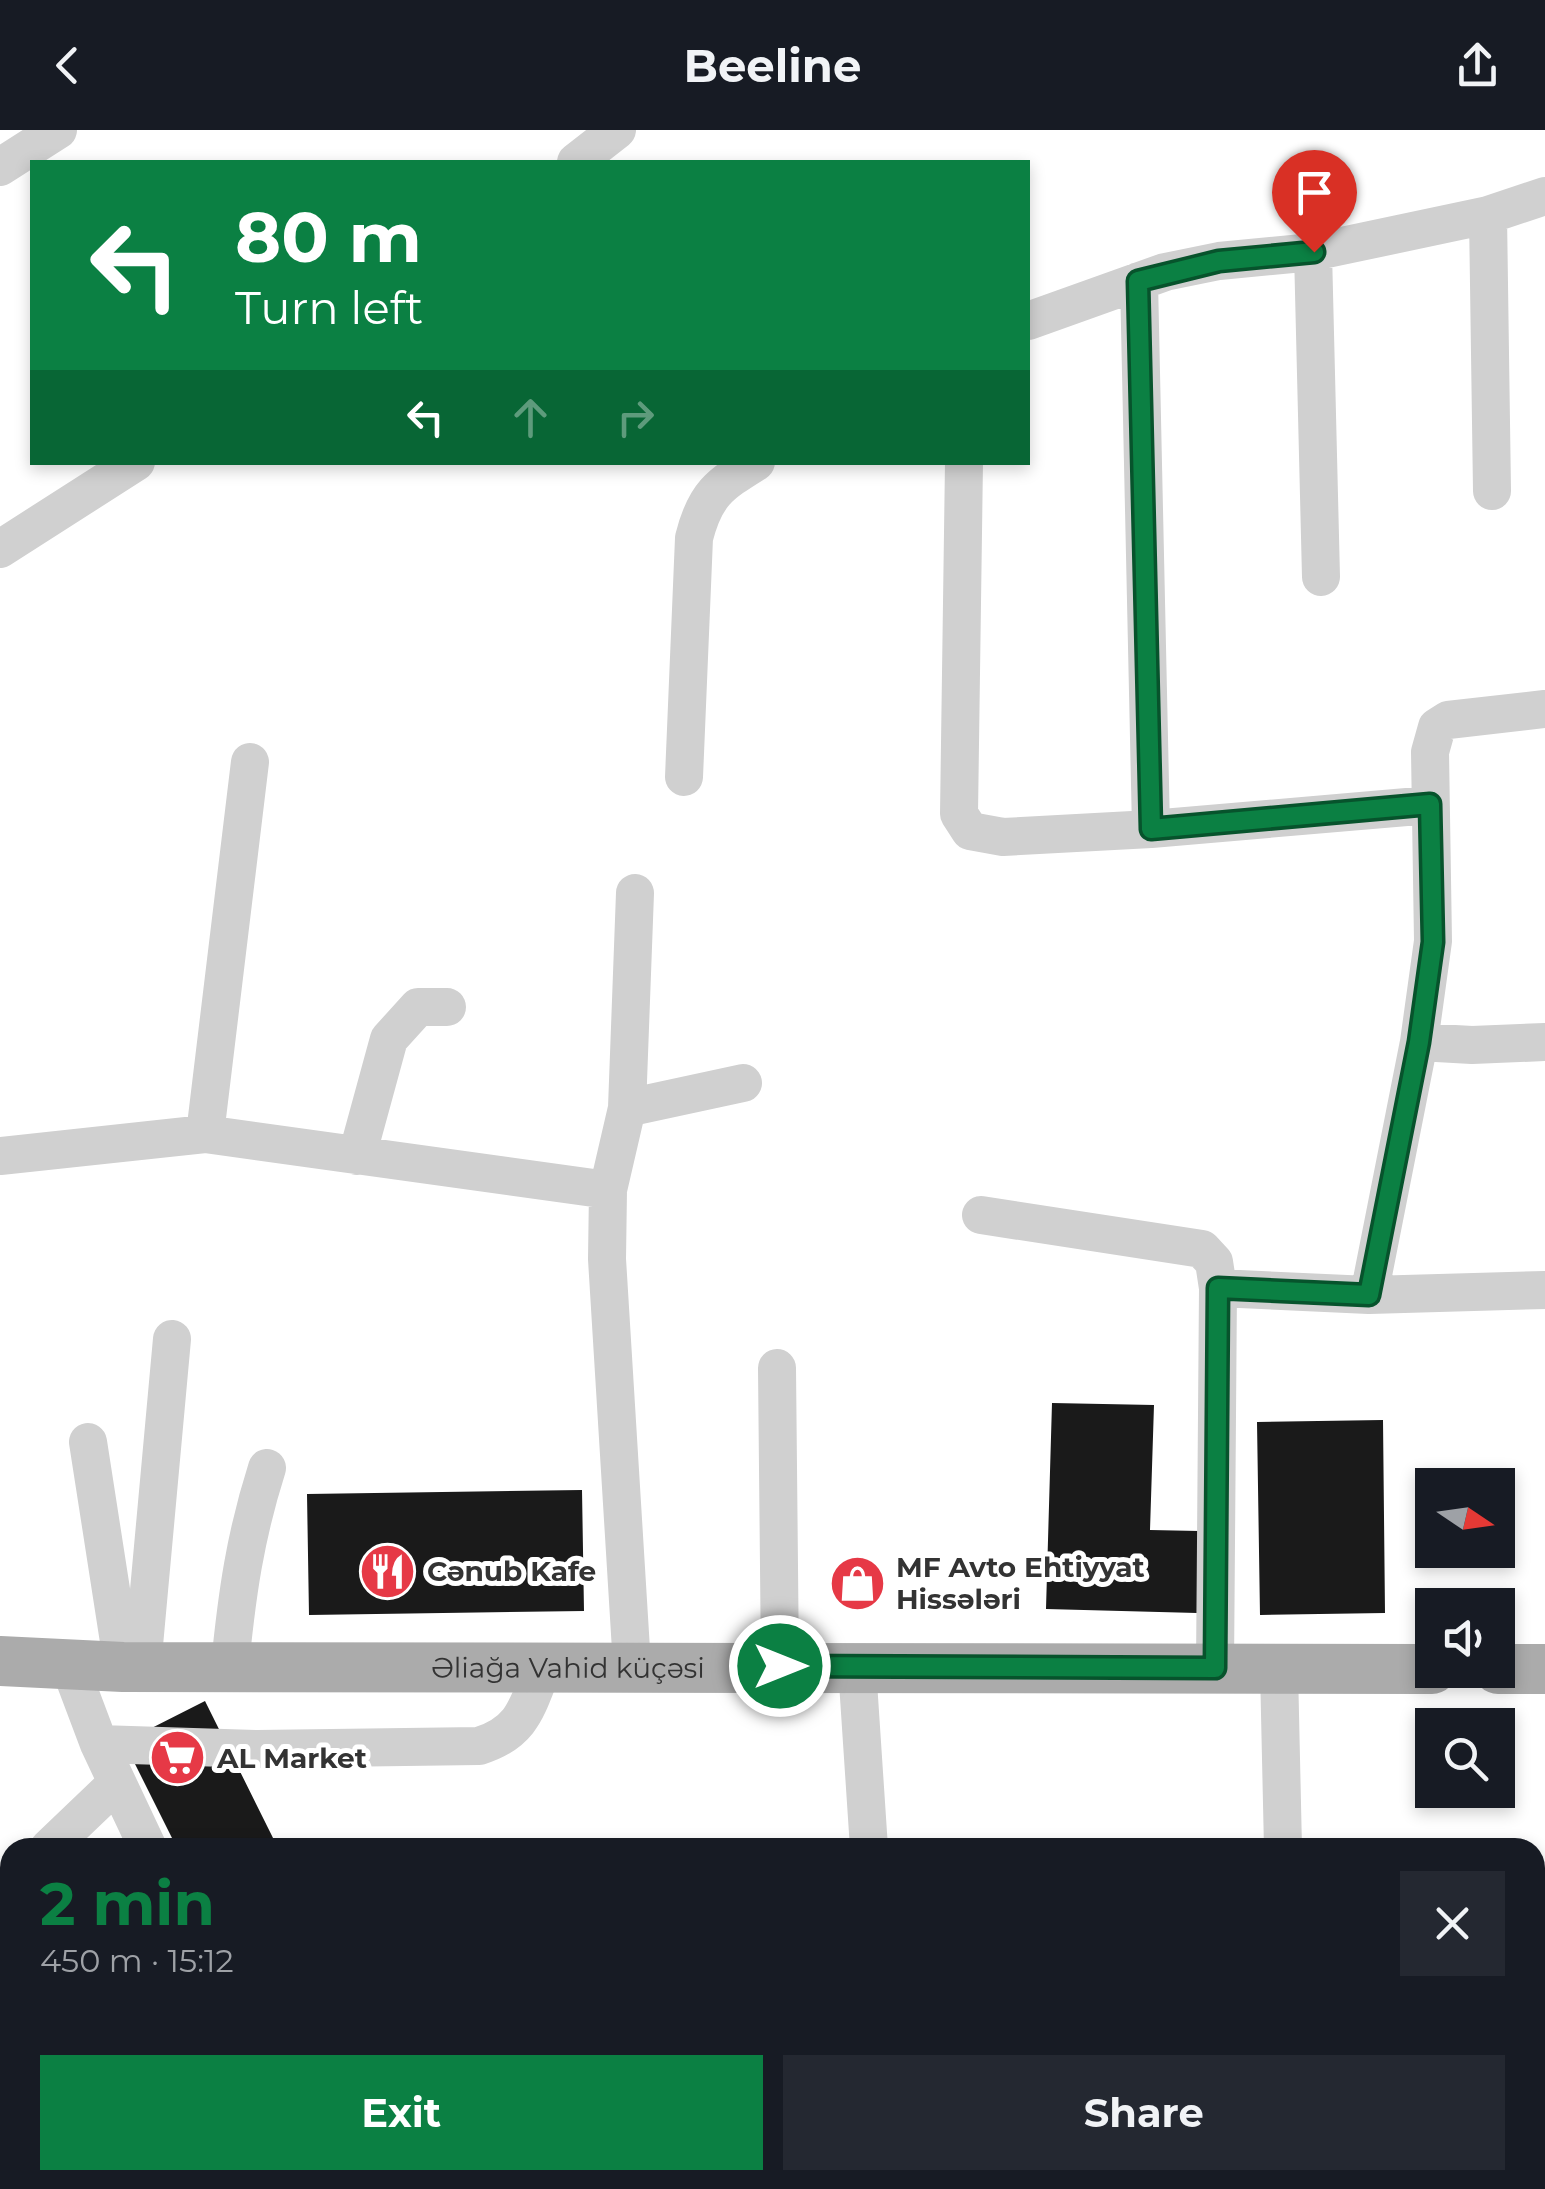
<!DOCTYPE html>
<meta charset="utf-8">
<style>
body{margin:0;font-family:Montserrat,sans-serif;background:#242831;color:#f1f3f6;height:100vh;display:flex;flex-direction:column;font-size:38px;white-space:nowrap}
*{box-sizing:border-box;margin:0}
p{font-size:32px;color:#9ea1a6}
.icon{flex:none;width:55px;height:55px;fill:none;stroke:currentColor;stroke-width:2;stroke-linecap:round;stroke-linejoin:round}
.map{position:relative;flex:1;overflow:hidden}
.panel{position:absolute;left:0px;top:1708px;width:1545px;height:352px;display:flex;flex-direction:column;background:#171b24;border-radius:30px 30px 0 0;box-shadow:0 5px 15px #0003}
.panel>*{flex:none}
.hud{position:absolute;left:30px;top:30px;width:1000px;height:305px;border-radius:0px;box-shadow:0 5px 15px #0003;background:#0b8043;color:#fff;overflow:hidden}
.needle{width:65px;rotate:103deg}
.buttons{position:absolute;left:1415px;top:1338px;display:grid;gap:20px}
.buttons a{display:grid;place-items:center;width:100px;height:100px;border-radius:0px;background:#171b24;box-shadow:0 5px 15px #0003;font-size:50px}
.pin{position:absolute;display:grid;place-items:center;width:85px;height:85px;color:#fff;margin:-102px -42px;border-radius:50% 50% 50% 0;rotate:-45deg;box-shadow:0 0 10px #0007}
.pin .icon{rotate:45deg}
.me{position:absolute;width:110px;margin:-55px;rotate:90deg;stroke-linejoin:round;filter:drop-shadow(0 0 8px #0008)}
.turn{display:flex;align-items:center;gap:35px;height:210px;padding:0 40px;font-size:45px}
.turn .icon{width:130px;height:130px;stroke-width:2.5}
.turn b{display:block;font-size:70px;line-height:85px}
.lanes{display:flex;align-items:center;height:95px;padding:0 40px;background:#0003;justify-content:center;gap:50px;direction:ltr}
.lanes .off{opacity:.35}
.round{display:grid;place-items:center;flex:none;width:105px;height:105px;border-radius:0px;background:#242831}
.summary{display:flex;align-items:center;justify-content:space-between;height:170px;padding:0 40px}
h1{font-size:60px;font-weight:700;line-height:75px;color:#0b8043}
.action{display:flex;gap:20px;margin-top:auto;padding:20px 40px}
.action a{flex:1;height:115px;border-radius:0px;background:#0b8043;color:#fff;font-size:40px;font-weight:700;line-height:115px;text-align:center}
.action a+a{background:#242831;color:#f1f3f6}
header{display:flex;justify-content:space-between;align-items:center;height:130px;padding:0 40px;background:#171b24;font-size:45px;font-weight:700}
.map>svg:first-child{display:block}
</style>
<header><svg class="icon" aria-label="back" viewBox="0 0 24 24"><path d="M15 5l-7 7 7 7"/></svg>Beeline<svg class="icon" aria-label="share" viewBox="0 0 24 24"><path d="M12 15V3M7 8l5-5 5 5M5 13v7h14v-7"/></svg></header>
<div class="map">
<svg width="1545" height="2059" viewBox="0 0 1545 2059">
<rect width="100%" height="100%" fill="#fff"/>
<path fill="#1a1a1a" d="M1052,1273L1154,1275L1150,1400L1199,1401L1197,1483L1046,1479Z
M1383,1290L1385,1483L1260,1485L1257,1292Z
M582,1360L584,1481L309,1485L307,1364Z
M205,1571L278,1718H177L124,1612Z"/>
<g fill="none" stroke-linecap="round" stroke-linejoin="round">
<path stroke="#d0d0d0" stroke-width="38" d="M576,32L617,0
M0,37L58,0
M1488,85L1492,361
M1313,122L1321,447
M1139,151L1151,699
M1028,191L1165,142L1219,131L1313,122L1488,85L1545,66
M964,332L959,684L970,701L1003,707L1151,699L1430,675
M0,419L136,332
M684,647L694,408C705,364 719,355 756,332
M1419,912L1472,915L1545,912
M627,978L743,953
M205,1004L250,632
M0,1026L205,1004L608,1060L607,1129L632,1536
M357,1026L389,909L418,877H447
M608,1060L627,978L635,763
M981,1085L1202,1119L1214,1132L1218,1158
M1369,1165L1545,1160
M777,1238L780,1536
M88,1312L123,1537
M230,1535C237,1464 245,1407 267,1338
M70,1537L99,1614L148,1718
M142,1537L172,1209
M857,1537L869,1718
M1215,1538L1218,1158L1369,1165L1419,912L1433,811L1430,622L1437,597L1448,590L1545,579
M1279,1539L1283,1718
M99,1614L257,1619L479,1616C524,1602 527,1576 544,1535
M49,1718L117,1653
M8,1756L10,1754
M323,2050L328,2059
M119,2059L121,2050
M787,2059L818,2050"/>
<g stroke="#ababab" stroke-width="50">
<path id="s1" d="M0,1531L123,1537L1432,1539"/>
<path d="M1498,1539H1545"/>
</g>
</g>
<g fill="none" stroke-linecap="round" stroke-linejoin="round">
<defs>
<path id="route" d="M780,1536L1215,1538L1218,1158L1369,1165L1419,912L1433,812L1430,674L1151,699L1138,151L1219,131L1314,122"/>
</defs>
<use href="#route" stroke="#07532c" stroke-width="25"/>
<use href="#route" stroke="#0b8043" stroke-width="18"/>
</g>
<defs>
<symbol id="restaurant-disc" viewBox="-11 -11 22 22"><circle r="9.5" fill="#e63946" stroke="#fff"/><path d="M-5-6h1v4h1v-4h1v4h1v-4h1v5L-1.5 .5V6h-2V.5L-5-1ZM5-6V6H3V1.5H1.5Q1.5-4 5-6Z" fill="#fff"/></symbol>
<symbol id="shop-disc" viewBox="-11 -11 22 22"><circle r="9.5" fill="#e63946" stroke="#fff"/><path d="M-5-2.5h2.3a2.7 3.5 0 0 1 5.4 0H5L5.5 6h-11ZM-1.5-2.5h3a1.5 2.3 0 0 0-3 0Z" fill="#fff"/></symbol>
<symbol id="supermarket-disc" viewBox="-11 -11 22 22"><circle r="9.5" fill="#e63946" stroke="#fff"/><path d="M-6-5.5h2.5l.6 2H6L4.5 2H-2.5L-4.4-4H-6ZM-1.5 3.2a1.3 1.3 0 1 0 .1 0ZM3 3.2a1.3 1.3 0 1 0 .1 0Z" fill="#fff"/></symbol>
</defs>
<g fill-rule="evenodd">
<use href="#restaurant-disc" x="356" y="1410" width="63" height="63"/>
<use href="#shop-disc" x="826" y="1422" width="63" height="63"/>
<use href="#supermarket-disc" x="146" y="1596" width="63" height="63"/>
</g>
<g text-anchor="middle" stroke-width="10" stroke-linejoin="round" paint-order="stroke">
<g font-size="28" font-weight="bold" fill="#333" stroke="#fff" text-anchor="start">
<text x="896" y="1447">MF Avto Ehtiyyat<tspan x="896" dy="32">Hissələri</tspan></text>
<text x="427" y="1451">Cənub Kafe</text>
<text x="217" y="1638">AL Market</text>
</g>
<g font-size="28" fill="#333" stroke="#fff">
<text dy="10" stroke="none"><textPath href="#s1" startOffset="568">Əliağa Vahid küçəsi</textPath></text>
</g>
</g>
</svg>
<div class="buttons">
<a><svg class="needle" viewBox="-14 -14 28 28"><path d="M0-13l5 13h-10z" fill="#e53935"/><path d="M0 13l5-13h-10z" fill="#9ea1a6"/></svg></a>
<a><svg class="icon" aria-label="sound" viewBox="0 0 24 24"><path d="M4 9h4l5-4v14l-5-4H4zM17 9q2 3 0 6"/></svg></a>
<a><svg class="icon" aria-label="search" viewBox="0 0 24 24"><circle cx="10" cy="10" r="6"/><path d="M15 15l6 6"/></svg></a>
</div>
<div class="pin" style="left:1314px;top:122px;background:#d93025"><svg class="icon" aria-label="arrive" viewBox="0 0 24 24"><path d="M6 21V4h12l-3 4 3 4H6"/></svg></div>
<svg class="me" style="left:780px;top:1536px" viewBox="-20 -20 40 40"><circle r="17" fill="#0b8043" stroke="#fff" stroke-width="3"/><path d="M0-11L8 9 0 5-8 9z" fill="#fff"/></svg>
<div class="hud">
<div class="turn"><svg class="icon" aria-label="left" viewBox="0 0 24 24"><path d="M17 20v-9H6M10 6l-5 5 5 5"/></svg><div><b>80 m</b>Turn left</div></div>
<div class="lanes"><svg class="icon" aria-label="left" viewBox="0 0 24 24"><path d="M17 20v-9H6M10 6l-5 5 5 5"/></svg><svg class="icon off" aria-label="ahead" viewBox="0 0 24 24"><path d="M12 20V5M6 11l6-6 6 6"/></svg><svg class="icon off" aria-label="right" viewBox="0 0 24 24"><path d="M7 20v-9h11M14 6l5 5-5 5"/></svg></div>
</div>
<section class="panel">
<div class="summary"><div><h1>2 min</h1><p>450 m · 15:12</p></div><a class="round"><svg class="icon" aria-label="close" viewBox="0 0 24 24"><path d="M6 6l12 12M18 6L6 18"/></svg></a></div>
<div class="action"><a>Exit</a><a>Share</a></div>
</section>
</div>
